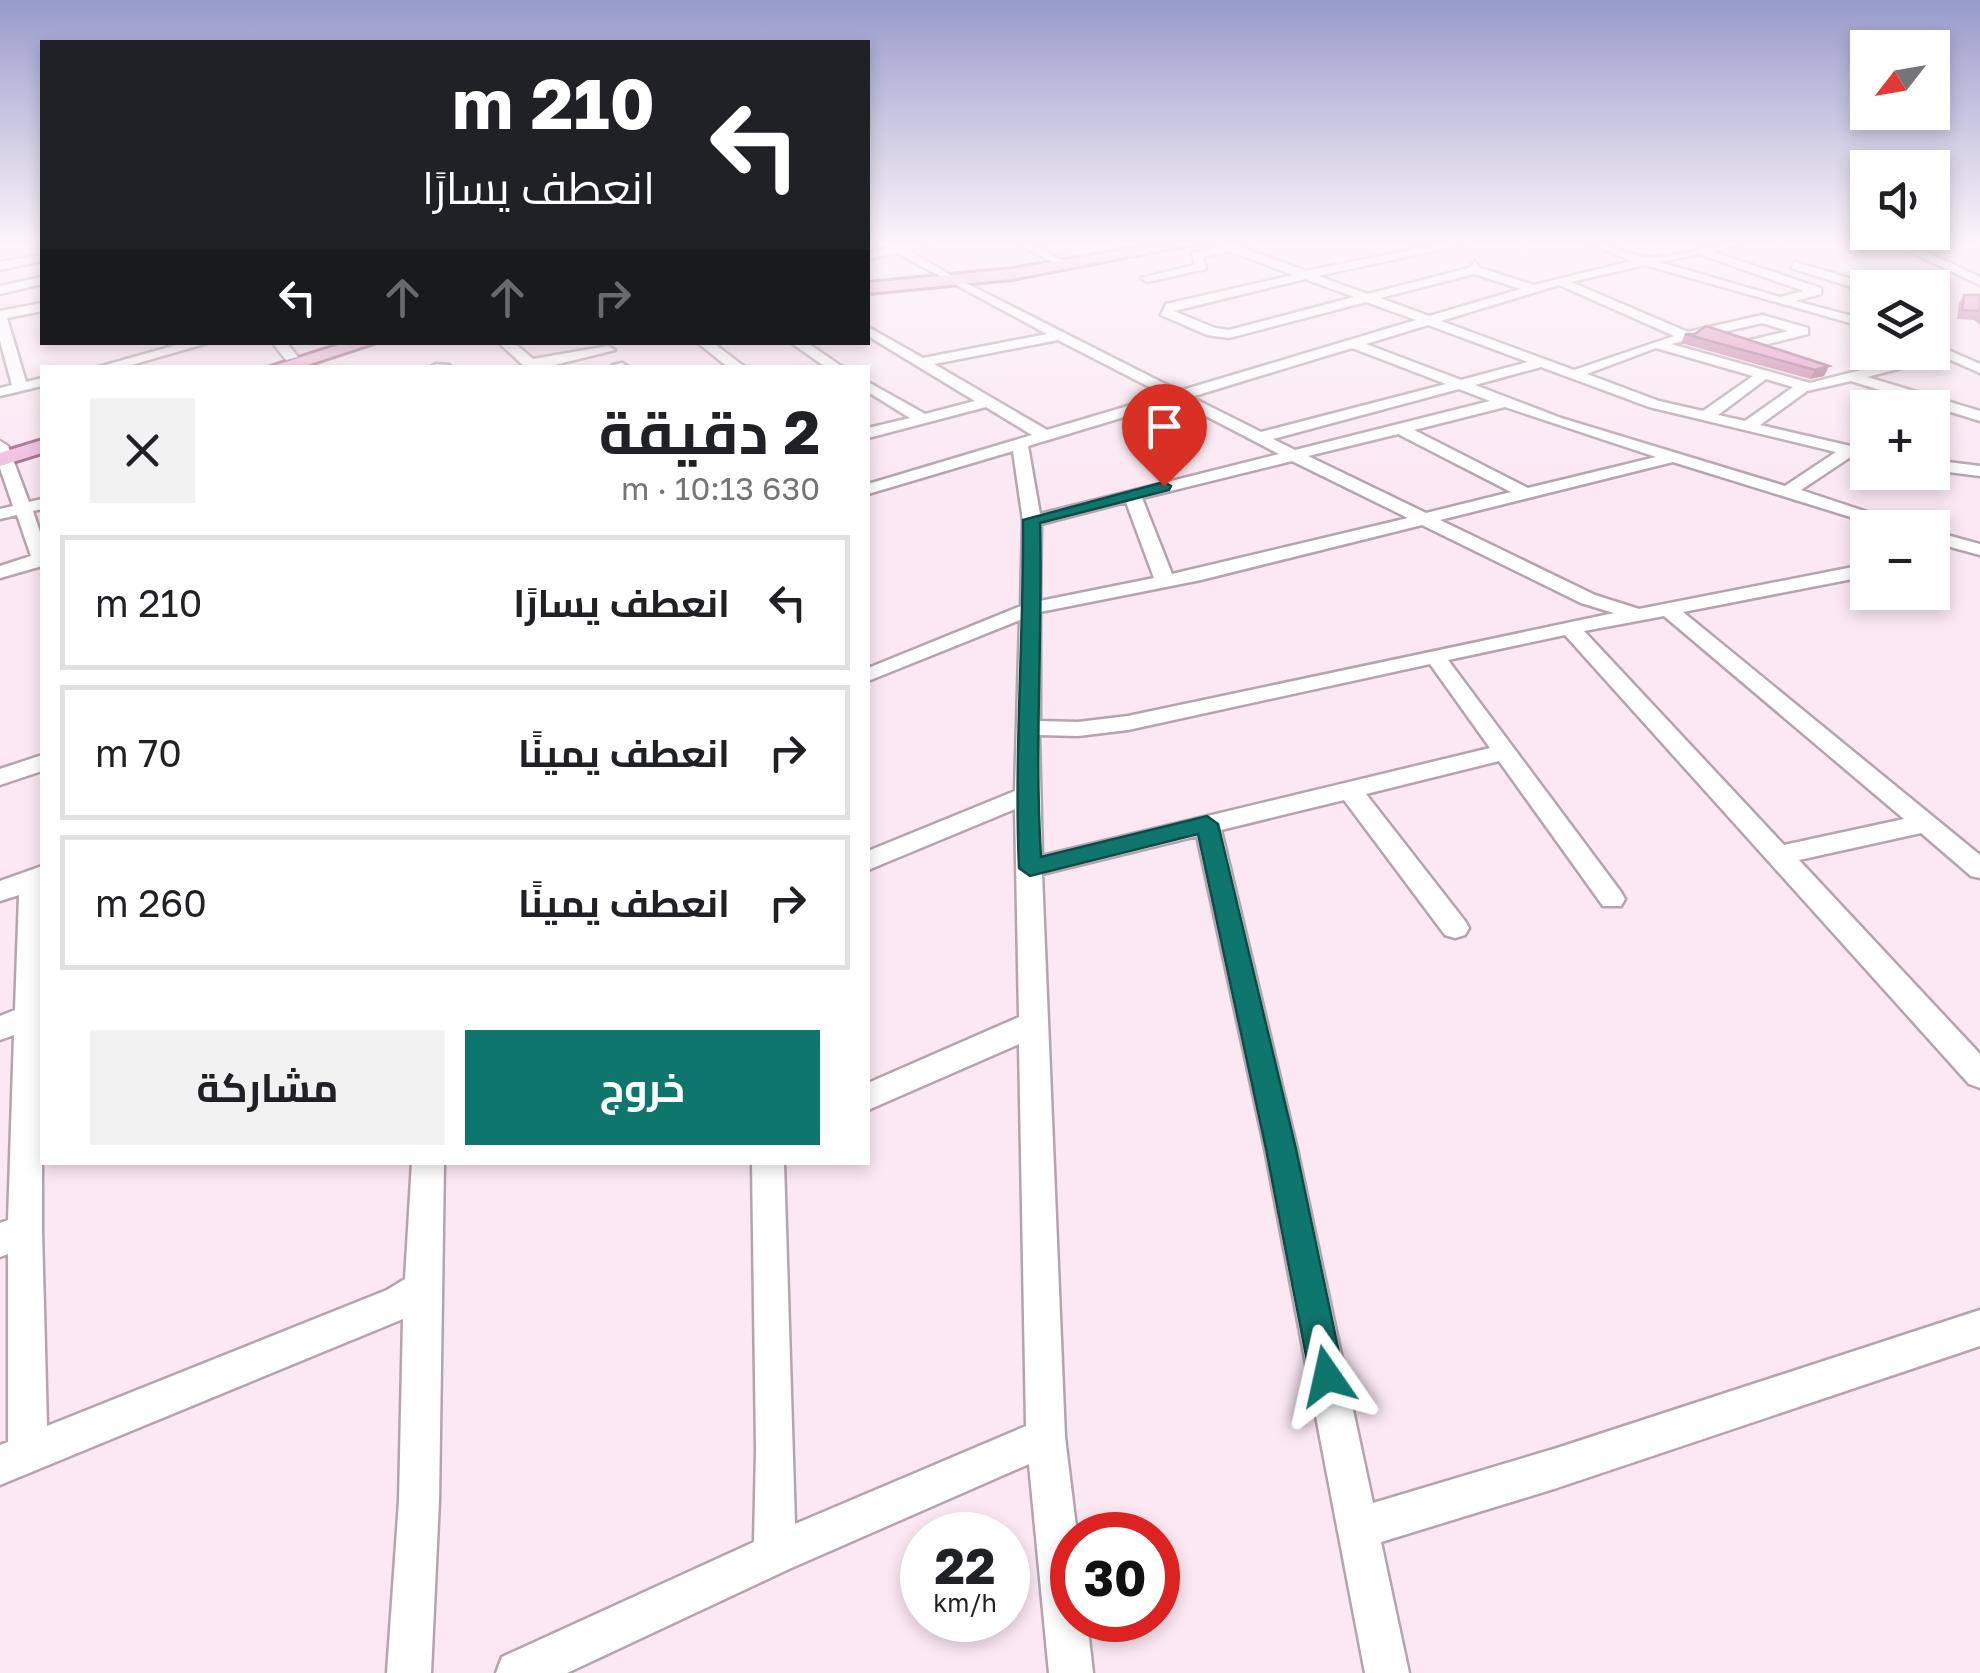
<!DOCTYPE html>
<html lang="ar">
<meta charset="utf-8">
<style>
body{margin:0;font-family:"Golos Text",Cairo,sans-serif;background:#f2f2f2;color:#202124;direction:rtl;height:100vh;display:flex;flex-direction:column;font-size:38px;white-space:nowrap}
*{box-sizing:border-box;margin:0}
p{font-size:32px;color:#757577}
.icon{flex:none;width:55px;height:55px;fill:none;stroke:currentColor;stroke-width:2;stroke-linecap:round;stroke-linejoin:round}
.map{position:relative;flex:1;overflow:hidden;direction:ltr}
.details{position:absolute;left:40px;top:365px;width:830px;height:800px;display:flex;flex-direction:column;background:#fff;border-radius:0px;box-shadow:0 5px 15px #0003;direction:rtl}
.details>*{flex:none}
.guide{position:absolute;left:40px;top:40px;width:830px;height:305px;border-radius:0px;box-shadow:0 5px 15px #0003;direction:rtl;background:#202124;color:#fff;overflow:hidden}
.needle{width:65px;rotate:239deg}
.buttons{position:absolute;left:1850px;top:30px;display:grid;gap:20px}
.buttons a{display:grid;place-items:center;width:100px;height:100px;border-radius:0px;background:#fff;box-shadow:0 5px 15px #0003;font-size:50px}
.speed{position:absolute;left:900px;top:1512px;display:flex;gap:20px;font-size:50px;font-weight:700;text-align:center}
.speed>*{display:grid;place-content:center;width:130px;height:130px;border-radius:50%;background:#fff;box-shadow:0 5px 15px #0003;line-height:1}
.speed small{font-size:25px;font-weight:400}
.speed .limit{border:15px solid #d22;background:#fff;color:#111}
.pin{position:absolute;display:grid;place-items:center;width:85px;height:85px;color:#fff;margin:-102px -42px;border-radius:50% 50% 50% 0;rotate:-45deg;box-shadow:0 0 10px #0007}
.pin .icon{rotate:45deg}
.me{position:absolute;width:110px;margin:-55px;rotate:349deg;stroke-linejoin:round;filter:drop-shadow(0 0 8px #0008)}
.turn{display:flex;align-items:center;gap:35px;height:210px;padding:0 50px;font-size:45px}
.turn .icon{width:130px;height:130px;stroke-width:2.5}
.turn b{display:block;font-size:70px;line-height:85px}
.lanes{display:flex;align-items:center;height:95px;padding:0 50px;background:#0003;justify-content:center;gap:50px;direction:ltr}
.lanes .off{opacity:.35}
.round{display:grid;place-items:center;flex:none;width:105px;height:105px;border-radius:0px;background:#f2f2f2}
.head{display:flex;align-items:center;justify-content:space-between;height:170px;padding:0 50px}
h1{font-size:60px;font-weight:700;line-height:75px}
.action{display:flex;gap:20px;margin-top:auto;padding:20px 50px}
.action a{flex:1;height:115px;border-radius:0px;background:#0f766e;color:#fff;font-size:40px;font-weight:700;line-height:115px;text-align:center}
.action a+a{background:#f2f2f2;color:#202124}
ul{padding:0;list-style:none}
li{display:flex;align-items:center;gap:30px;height:135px;margin:0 20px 15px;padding:0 30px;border:5px solid #e0e0e0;border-radius:0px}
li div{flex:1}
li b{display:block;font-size:38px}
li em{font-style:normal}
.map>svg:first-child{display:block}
</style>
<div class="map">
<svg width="1980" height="1673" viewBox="0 0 1980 1673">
<rect width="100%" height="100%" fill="#fbe8f2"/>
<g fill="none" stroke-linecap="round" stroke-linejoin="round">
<defs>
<path id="minor" d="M884,244H928L909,251L954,277L1179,391L1416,320L1366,302L1229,338L1207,335L1161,315L1166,304L1293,275L1230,251L1203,257L1206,269L1147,282L1141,278L1195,265L1192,253L1219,247L1216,244H1232L1306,271L1440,244H1465L1318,276L1368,294L1469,268L1475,262L1480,268L1534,285L1632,261L1590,244C1610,244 1624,254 1644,257C1666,261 1711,244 1739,244L1713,252L1821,288V294L1795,301L1868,320V328L1645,265L1571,282L1688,332L1762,315L1808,328V334L1747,349L1742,348V342L1788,331L1762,323L1671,344L1810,383L1932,352V343L1980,364V373L1944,357L1867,377L1980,411V421L1851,381L1807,391L1760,425L1868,450V460L1852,456L1801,490L1915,528H1886L1673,462L1440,520L1595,595L1639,609L1868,564V576L1683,612L1980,855V878L1971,876L1921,833L1799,860L1980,1054V1088L1969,1084L1565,635L1448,660L1621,892L1625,899L1621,906H1603L1499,761L1366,794L1465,921L1469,928L1465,935L1455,938L1445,935L1344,800L1221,830L1297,1149L1373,1503L1557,1448L1980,1310V1346L1557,1488L1381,1542L1409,1673H1365L1265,1149L1197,836L1042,874L1065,1437L1077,1535H1072V1620H1087L1093,1673H1049L1029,1464L789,1569L567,1673H496L502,1657L754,1542L756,1450L752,1162H784L795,1524L1026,1426L1019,1044L868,1110V1083L1019,1017L1015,809L868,870V851L1015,791L1020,620L868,681V668L1021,606L1023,521L1013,451L868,494V484L1032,435L986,407L868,438V428L910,418L868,392V382L925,414L975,401L868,336V327L923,358L1047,334L897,253L868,259V253L888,248ZM1699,254L1804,291L1780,297L1659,262ZM1474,274L1521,289L1429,316L1380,298ZM1305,279L1354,297L1229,330L1215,328L1174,311ZM1559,285L1674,336L1574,370L1441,321ZM1428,325L1528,362L1461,380L1366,344ZM1058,340L1165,395L1047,430L934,364ZM1352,348L1446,384L1261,432L1191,397ZM1656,348L1753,376L1703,411L1659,401L1587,374ZM1541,367L1649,407L1836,452L1785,486L1561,418L1475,385ZM1766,379L1793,387L1745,421L1718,415ZM1459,389L1490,401L1295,450L1273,439ZM1177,401L1279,454L1040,514L1028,446ZM1505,407L1656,457L1528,488L1414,430ZM1398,434L1511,492L1426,513L1308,456ZM1292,461L1408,518L1172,574L1142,498ZM1126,502L1154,578L1040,601L1041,524ZM1422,525L1581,603L1614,613L1128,716L1078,722L1040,721V612L1201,580ZM1664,616L1904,819L1784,845L1584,631ZM1430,664L1490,748L1042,856L1039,735L1078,736L1128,730Z
M1018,244H1032L1066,262L1056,264Z
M1894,244H1909L1980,277V285Z
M42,255V261L0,270V262Z
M1795,262L1872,285L1874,288H1868V292L1791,268Z
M42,277V284L0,294V286Z
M42,303V311L7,318L26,382L42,378V386L0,396V388L12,385L0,341V311Z
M187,342H211L121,368H95Z
M272,342H286L298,357L286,360Z
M498,342H513L533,359L608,346L615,350L542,368H526Z
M697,342H712L746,368H729Z
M790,342H806L844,368H827Z
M622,363L629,367L611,368L613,365Z
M436,364L449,365L451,368H429Z
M0,441L8,446L29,502L42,499V509L33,511L42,538V566L0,578V566L31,556L17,515L0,519V509L13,506L0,468Z
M1932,460L1980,466V476L1932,470Z
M1932,531L1980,544V555L1932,542Z
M42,755V771L0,785V769Z
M42,866V1230L47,1426L387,1290L405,1279L412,1162H444L439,1501L431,1673H387L399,1501L403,1319L0,1485V1445L8,1442V1254L0,1257V1223L8,1220L14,1035L0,1040V1016L15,1010L19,895L0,901V881Z"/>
<path id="major" d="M1159,244H1193L1012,279L868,293V283L1012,269Z
M348,342H377L298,368H267Z
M42,440V453L0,466V453Z"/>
</defs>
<use href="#minor" stroke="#b5a4ad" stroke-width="5"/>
<use href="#major" stroke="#a36b8c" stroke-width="6"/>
<use href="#minor" fill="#fff" fill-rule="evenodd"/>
<use href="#major" fill="#f1bfdd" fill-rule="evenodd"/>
</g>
<path fill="#c283a8" d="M1964,295H1980V325L1974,320L1957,319L1959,303Z
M1685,334L1829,366L1824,376L1810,379L1681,343Z"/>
<path fill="#9e6a88" d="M1829,366L1824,376L1810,379L1815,370Z"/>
<path fill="#e298c3" stroke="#9e6a88" stroke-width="2.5" d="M1964,295H1980V311L1962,310Z
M1706,326L1829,366L1815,370L1685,334H1695Z"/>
<linearGradient id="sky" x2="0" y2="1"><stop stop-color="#979bcb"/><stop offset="0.51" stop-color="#fdf5f9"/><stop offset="1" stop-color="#fdf5f9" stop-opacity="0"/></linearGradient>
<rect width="1980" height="478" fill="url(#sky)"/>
<path fill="#0f766e" stroke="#0a4d48" stroke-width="2.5" d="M1164,482L1171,486L1169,490L1040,523C1043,634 1034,746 1041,857L1207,816L1218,824L1296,1149L1344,1376L1339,1389L1327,1394L1315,1389L1310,1376L1266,1149L1198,834L1030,876L1019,868C1014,752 1024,636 1023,520Z"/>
</svg>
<div class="buttons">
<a><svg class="needle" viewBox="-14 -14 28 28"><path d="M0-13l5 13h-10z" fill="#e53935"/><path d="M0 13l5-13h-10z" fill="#757577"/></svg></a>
<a><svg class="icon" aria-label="sound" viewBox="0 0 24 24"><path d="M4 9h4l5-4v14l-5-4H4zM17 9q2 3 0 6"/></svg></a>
<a><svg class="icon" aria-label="layers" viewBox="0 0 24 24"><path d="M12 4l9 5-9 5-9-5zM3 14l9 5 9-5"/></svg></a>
<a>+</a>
<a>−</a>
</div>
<div class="speed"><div>22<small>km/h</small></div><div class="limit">30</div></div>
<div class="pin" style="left:1164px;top:486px;background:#d93025"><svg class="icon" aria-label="arrive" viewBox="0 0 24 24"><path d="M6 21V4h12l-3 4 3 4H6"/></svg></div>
<svg class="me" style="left:1327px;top:1376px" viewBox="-20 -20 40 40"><path d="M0-17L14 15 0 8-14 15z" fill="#0f766e" stroke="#fff" stroke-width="4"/></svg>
<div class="guide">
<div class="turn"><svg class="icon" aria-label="left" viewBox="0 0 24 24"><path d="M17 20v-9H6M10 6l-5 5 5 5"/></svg><div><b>210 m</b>انعطف يسارًا</div></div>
<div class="lanes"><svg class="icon" aria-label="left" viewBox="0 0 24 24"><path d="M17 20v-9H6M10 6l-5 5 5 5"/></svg><svg class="icon off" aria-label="ahead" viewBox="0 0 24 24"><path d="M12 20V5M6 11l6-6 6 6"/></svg><svg class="icon off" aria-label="ahead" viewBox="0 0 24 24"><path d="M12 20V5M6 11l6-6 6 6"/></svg><svg class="icon off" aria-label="right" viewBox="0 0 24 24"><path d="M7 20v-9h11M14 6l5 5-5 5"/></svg></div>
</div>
<section class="details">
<div class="head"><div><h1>2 دقيقة</h1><p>630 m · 10:13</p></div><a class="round"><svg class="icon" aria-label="close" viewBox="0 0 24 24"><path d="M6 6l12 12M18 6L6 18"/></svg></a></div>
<ul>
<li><svg class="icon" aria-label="left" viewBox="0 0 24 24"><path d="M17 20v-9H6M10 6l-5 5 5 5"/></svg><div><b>انعطف يسارًا</b></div><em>210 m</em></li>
<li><svg class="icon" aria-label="right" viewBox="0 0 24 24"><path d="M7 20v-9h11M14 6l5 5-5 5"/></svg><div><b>انعطف يمينًا</b></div><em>70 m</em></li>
<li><svg class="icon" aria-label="right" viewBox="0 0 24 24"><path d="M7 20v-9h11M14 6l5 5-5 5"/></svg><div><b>انعطف يمينًا</b></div><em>260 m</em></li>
</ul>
<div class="action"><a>خروج</a><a>مشاركة</a></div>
</section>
</div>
